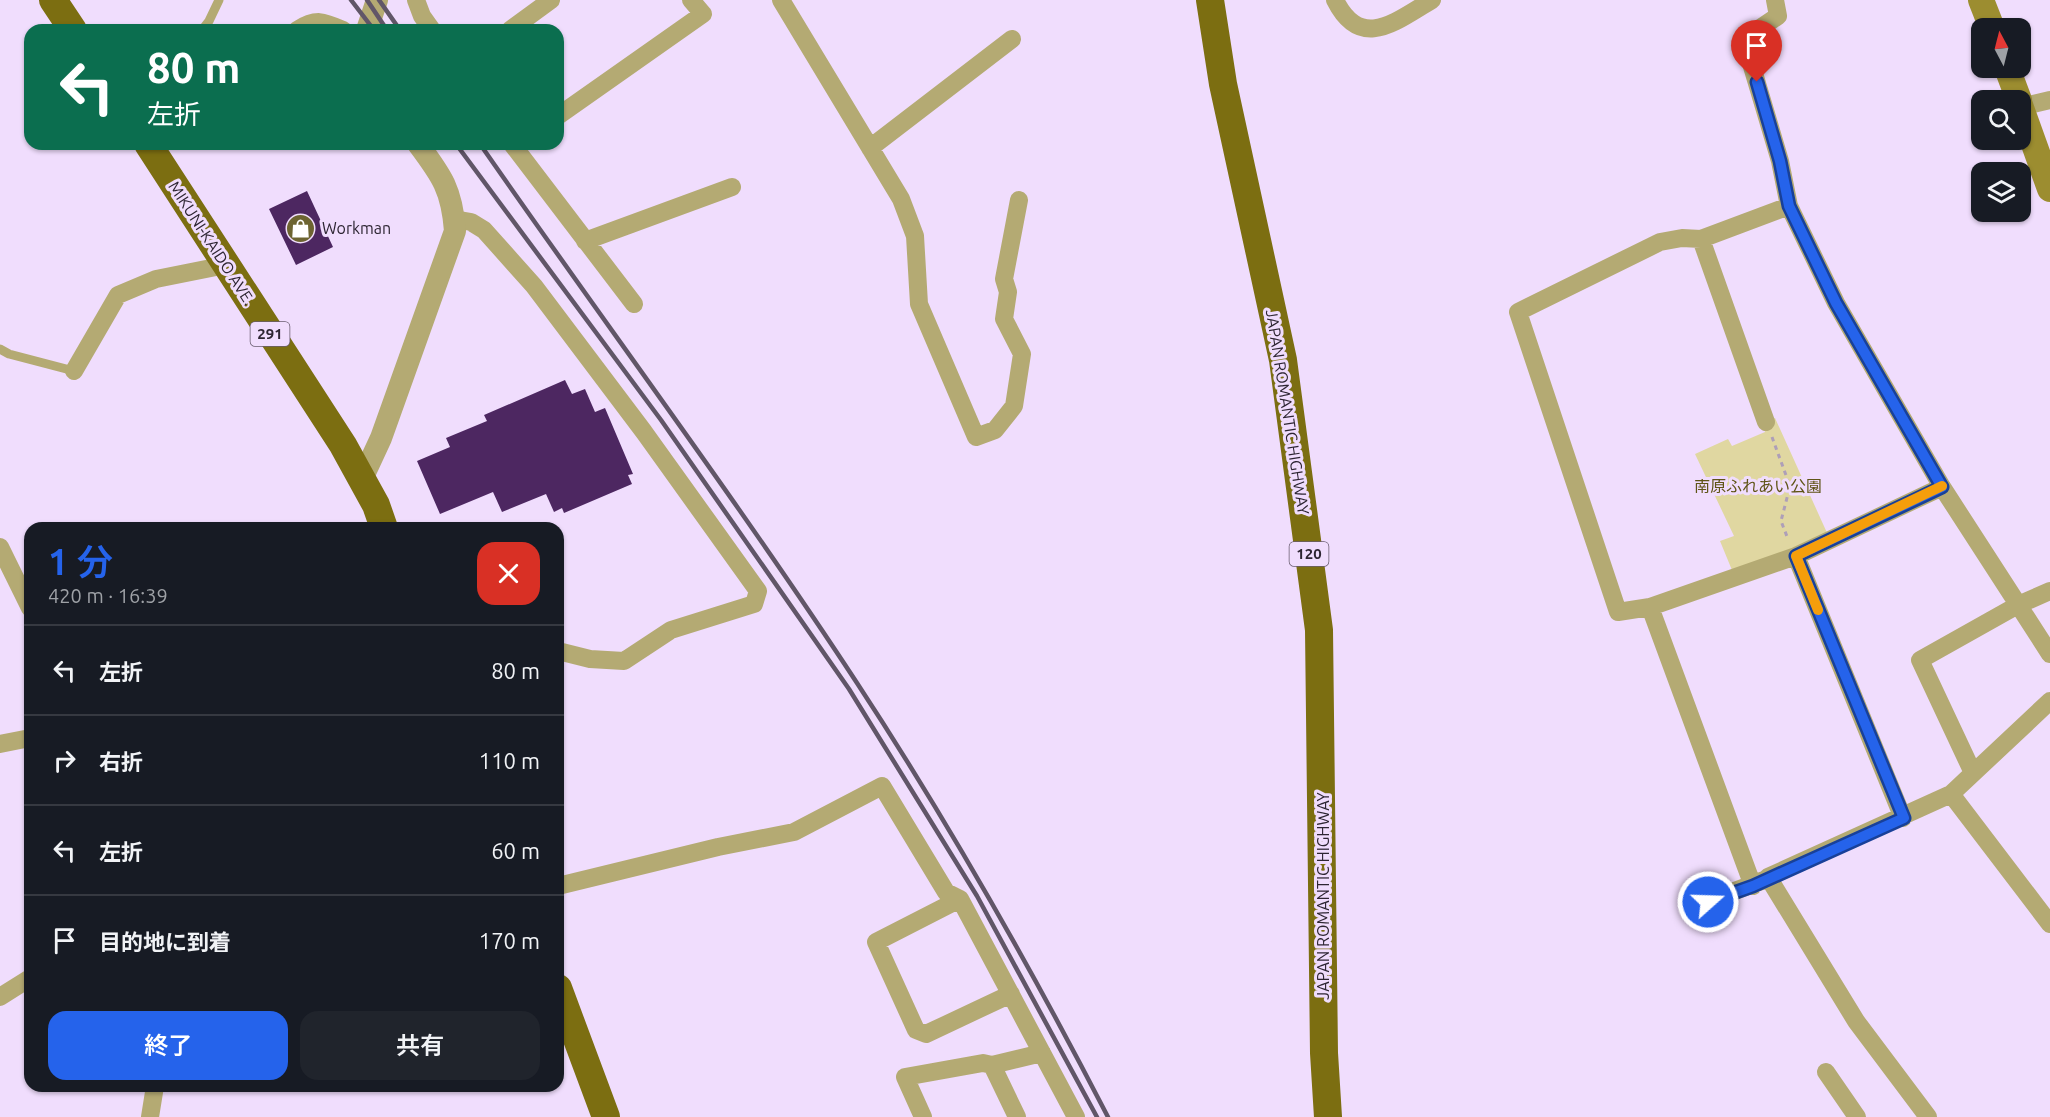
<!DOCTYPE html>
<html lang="ja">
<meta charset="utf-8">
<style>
body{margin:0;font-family:Ubuntu,"Noto Sans JP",sans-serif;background:#20242c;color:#f1f3f6;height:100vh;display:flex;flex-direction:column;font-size:22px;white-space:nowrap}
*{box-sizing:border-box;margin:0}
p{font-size:20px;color:#9ea1a6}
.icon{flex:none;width:33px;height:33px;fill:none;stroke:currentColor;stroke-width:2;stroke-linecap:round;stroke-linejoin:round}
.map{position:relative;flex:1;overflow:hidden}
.sheet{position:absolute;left:24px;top:522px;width:540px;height:570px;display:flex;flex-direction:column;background:#171b24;border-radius:18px;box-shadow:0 2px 4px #0004}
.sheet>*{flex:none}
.hud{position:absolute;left:24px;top:24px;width:540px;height:126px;border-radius:18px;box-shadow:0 2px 4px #0004;background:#0b6e4f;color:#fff;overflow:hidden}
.needle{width:39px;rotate:353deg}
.buttons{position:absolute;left:1971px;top:18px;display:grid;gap:12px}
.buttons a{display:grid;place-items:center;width:60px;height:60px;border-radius:12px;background:#171b24;box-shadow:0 2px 4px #0004;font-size:30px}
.pin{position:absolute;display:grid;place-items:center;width:51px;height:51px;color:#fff;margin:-62px -26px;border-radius:50% 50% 50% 0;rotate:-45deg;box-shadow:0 0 6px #0007}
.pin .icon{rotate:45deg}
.me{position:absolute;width:66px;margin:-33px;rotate:70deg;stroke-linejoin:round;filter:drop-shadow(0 0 4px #0008)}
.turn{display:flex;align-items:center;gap:21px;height:126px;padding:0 24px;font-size:27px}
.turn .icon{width:78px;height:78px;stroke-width:2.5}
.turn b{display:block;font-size:42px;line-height:51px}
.round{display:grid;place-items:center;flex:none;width:63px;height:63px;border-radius:18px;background:#20242c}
.headline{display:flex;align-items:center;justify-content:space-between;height:102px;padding:0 24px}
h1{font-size:36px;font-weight:600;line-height:45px;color:#2563eb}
.button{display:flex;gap:12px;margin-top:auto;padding:12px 24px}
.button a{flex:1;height:69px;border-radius:18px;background:#2563eb;color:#fff;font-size:24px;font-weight:600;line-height:69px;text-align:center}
.button a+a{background:#20242c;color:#f1f3f6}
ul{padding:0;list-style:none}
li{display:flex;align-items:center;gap:18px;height:90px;padding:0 24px;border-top:2px solid #363941}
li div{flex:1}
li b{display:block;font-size:22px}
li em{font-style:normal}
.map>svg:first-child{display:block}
</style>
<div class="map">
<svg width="2050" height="1117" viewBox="0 0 2050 1117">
<rect width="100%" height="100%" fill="#f0ddfd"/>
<path fill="#e0d7a1" d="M1775,418L1828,535L1734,575L1720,541L1734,536L1695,454L1728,439L1732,446L1765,432L1763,423Z"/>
<path fill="#4d2761" d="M307,191L333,247L296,265L269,209Z
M565,380L572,394L585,389L595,412L605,408L633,474L628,475L632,484L564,513L562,508L554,512L546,494L502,512L493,492L440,514L417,461L450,447L446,438L487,421L484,415Z"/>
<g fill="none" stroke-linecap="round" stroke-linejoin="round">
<path stroke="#ae9fb8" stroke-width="3" stroke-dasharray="4.5 4.5" stroke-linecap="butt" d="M1772,437L1787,478L1788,494L1781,521L1788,539"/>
<path stroke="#b4aa73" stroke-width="9" d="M202,30L209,21L219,0
M0,349L9,354L74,371"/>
<path stroke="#b4aa73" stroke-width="18" d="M416,0L422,16L432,30
M781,0L901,199L915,236L919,304L976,437L995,430L1014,406L1022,354L1004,319L1008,292L1004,279L1019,200
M1335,0C1361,52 1396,21 1432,0
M1775,0L1778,16L1750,35L1745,43L1780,161L1789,206L1836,303L1942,487L2050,654
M297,30C316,18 323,21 343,30
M510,30L551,0
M2021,107L2050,100
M558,116L703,14L691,0
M512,144L634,304
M870,148L1012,39
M1789,206L1701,239L1682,238L1660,242L1518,312L1618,612L1650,607L1796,556L1942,487
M454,219L471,222L484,230L534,286L644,432L758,591L754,604L671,630L624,661L590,659L558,651
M1701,239L1766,422
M585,241L732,187
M74,371L118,295L156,279L226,265
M0,547L30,608
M1796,556L1903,818
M1650,607L1753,886
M0,744L30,738
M1973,773L1920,660L2018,605L2050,591
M1951,794L2050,924
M558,886L718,847L794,832L882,786L946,892L960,899L1076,1117
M960,899L876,942L916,1030L926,1034L1011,994
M1708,901L1764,880
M0,997L30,978
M992,1065L1042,1053
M1826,1072L1857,1117
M150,1117L155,1086
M923,1117L905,1077L983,1063L992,1065L1017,1117
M1928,1117L1856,1021L1768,877L1951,794L2050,701"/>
<path stroke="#b4aa73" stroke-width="22" d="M367,30L377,0
M362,479L381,438L455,231C452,190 442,176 418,144"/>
<path stroke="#9c8d30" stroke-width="26" d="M1981,0L1992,28
M2007,68L2019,100
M2020,105L2050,189"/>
<path stroke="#7c6e11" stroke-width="28" d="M53,0L73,30
M1210,0L1223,84L1283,360L1319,630L1324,1053L1328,1117
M148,144L343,445L376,505L384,528
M558,988L606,1117"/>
<path stroke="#615668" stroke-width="4.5" d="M351,0L374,30
M367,0L387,30
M379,0L400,30
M456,144L661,420L849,689L977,896L1097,1117
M480,144C605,324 737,500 857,683C949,823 1031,968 1108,1117"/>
</g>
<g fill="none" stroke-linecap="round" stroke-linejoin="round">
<defs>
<path id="route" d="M1708,902L1753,886L1904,818L1796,556L1942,487L1836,303L1789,206L1780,161L1757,82"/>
</defs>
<use href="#route" stroke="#184099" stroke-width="15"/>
<use href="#route" stroke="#2563eb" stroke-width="10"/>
<path stroke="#f59e0b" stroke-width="10" d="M1818,610L1796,556L1942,486"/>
</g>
<defs>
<symbol id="shop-disc" viewBox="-11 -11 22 22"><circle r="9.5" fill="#6d6431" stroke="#f0ddfd"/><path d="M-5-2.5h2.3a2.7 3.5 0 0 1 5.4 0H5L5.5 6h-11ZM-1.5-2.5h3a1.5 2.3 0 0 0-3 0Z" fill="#fff"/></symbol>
</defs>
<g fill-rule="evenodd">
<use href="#shop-disc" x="284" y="212" width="33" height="33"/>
</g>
<g text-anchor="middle" stroke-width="6" stroke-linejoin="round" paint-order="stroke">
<g fill="#f0ddfd" stroke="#685c6f" stroke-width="1.5">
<rect x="250.5" y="322" width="39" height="24" rx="4.5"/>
<rect x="1289.5" y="542" width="39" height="24" rx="4.5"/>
</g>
<g font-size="15" font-weight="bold" fill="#2d2532">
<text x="270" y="339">291</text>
<text x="1309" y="559">120</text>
</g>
<g font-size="16" fill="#2d2532" stroke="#f0ddfd" text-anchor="start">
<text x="322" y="234">Workman</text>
</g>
<g font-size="16" fill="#2d2532" stroke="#f0ddfd">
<text transform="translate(212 243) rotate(57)" y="6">MIKUNI-KAIDO AVE.</text>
<text transform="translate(1288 412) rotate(81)" y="6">JAPAN ROMANTIC HIGHWAY</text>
<text transform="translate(1323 896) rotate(-90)" y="6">JAPAN ROMANTIC HIGHWAY</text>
</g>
<g font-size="16" fill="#5f5416" stroke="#f0ddfd">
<text x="1758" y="492">南原ふれあい公園</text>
</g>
</g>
</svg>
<div class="buttons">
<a><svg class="needle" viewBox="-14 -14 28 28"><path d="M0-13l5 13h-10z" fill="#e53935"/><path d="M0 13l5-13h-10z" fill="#9ea1a6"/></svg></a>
<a><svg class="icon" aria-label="search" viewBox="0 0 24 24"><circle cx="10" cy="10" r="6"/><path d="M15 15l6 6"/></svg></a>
<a><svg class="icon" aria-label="layers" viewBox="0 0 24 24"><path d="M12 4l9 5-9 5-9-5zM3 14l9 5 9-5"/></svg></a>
</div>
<div class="pin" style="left:1757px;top:82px;background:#d93025"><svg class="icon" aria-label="arrive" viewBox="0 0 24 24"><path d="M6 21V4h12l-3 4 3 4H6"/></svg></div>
<svg class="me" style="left:1708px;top:902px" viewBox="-20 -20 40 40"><circle r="17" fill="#2563eb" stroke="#fff" stroke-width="3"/><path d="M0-11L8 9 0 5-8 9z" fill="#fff"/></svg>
<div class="hud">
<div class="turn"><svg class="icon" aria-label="left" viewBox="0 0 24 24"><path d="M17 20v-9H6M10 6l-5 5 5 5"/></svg><div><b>80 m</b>左折</div></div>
</div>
<section class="sheet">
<div class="headline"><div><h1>1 分</h1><p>420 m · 16:39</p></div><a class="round" style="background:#d93025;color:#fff"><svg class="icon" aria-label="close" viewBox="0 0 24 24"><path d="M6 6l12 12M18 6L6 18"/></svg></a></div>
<ul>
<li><svg class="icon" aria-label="left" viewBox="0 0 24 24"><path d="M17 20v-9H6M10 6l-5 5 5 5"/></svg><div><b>左折</b></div><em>80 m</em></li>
<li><svg class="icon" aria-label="right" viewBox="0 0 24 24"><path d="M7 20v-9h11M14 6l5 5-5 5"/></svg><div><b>右折</b></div><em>110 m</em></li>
<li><svg class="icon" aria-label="left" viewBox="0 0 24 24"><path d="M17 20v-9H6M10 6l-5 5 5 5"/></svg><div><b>左折</b></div><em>60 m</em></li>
<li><svg class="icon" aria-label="arrive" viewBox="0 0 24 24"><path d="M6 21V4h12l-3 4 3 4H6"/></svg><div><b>目的地に到着</b></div><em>170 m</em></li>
</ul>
<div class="button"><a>終了</a><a>共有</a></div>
</section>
</div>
